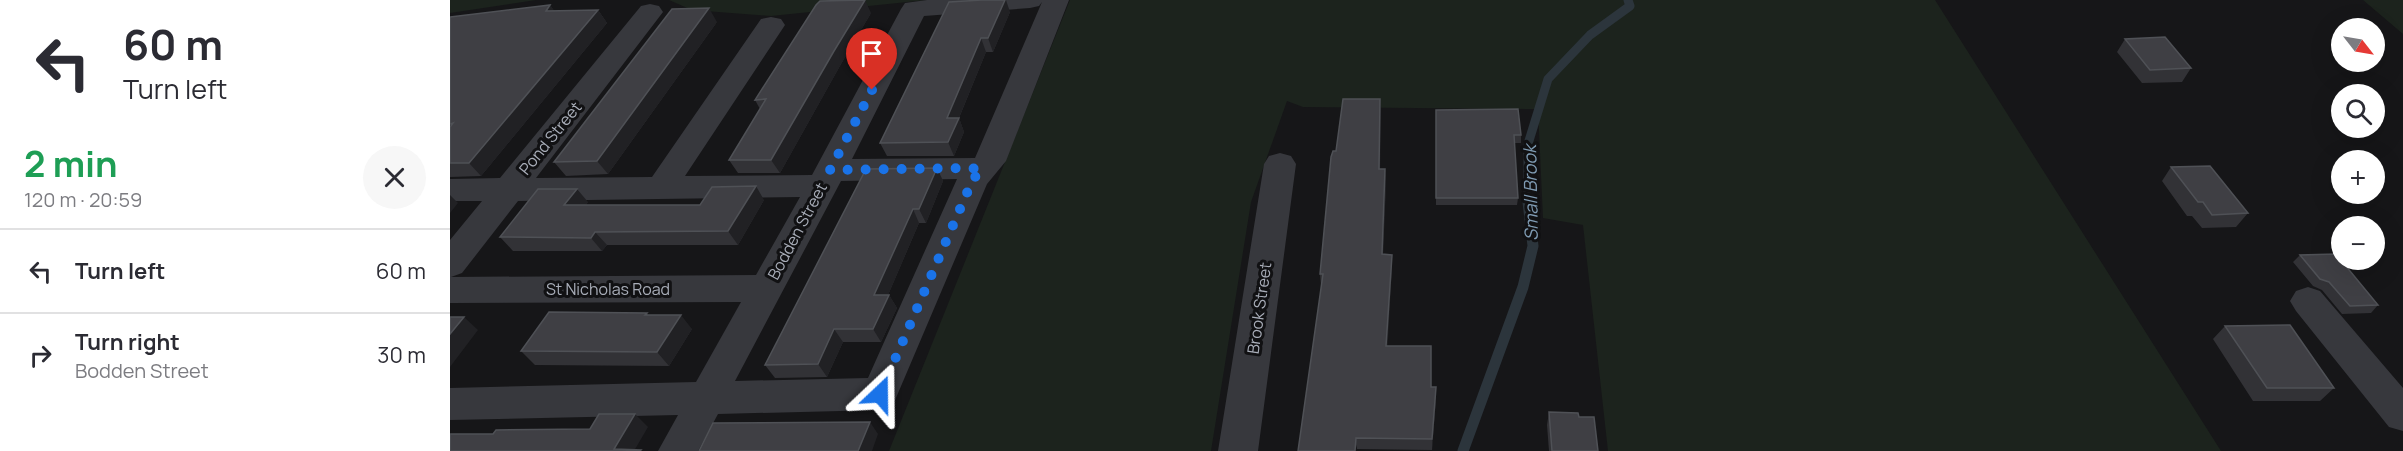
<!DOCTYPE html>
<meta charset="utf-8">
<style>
body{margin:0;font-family:Manrope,sans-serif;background:#f7f7f7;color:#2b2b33;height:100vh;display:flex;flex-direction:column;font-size:22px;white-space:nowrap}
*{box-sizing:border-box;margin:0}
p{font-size:20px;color:#7c7c81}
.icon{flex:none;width:33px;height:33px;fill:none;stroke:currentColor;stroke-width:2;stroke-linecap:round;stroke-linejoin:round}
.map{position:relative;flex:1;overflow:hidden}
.side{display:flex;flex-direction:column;background:#fff;width:450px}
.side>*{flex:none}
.hud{background:#fff;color:#2b2b33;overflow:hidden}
.needle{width:39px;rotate:121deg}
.buttons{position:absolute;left:1881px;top:18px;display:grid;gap:12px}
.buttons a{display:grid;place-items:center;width:54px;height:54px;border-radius:50%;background:#fff;box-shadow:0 6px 24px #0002;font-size:30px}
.pin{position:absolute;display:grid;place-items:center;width:51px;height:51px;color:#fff;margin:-62px -26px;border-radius:50% 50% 50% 0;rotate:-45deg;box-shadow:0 0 6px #0007}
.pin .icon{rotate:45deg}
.me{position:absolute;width:66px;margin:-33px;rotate:23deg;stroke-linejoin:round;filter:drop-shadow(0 0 4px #0008)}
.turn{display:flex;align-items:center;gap:21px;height:126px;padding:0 24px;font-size:27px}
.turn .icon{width:78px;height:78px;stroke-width:2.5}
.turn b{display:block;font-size:42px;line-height:51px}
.round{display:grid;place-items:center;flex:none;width:63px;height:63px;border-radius:32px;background:#f7f7f7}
.summary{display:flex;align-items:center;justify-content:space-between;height:102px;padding:0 24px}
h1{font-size:36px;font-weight:700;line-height:45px;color:#1e9e55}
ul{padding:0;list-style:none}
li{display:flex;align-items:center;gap:18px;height:84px;padding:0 24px;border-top:2px solid #e1e1e2}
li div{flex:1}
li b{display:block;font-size:22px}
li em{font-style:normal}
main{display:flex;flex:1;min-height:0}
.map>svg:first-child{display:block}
</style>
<main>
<section class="side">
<div class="hud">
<div class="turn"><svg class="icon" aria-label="left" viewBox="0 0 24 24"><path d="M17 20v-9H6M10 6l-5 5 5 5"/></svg><div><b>60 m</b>Turn left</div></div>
</div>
<div class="summary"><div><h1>2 min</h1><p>120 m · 20:59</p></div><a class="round"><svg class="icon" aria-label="close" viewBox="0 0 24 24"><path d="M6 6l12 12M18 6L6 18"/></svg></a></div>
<ul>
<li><svg class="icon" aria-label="left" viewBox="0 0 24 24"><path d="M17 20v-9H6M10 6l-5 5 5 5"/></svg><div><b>Turn left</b></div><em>60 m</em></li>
<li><svg class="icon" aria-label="right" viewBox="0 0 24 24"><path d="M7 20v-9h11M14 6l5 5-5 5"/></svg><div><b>Turn right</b><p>Bodden Street</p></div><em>30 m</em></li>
</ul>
</section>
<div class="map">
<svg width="1953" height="451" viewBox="0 0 1953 451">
<rect width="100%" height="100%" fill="#161618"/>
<path fill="#1c231d" d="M0,0H86L0,13Z
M219,0H477L321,16L242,10Z
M620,0H1485L1771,451H1158L1133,225L1093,218L1088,109L853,107L837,101L801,202L761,451H439Z
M1913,0H1953V34Z"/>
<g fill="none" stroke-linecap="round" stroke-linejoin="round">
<path stroke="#2c353c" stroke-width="9" d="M1078,204V144L1098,79L1140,35L1180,6L1178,0"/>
<path stroke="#2c353c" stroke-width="11" d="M1013,451L1073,287L1083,246L1078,202"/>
<path fill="#37383d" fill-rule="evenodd" d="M477,0H619L556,161L537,184L443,405L430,410L268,414L248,451H208L228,415L0,420V388L246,382L291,302L0,303V240L32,201H0V179L50,178L191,6L200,4L209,6L213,12L86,178L202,177L311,19L321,17L331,19L335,25L235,176L362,175L451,9L455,3ZM592,2L525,158L402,159L474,16L580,8L589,6ZM507,179L418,378L285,381L391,181ZM350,197L306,275L1,277L12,273L68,201Z
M830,153L841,156L846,164L808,451H768L814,164L819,156Z
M1858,287L1870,291L1953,388V431L1939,427L1846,311L1840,301L1846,291Z"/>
</g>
<path fill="#323236" d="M499,2L560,12L543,52H536L509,118L514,132L504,156H437L430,143Z
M100,5L104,11L148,10L157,23L31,176L0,177V17Z
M421,13L391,64L330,173H288L279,160L310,109L305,100Z
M267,22L158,174L116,176L104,162Z
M1675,39L1741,68L1732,82L1692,83L1667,52Z
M930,99V169H935L936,182L933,255L942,267L937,346L981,387L986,399L982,450L907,449L871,285L870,274Z
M986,110L1071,135V143H1064L1068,198L1067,205H986Z
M1721,167L1798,213L1786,227L1752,228L1742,216H1737L1712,181Z
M487,168L493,181L476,223H469L438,295H439L447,308L431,342H393L377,377L325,378L315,365Z
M314,200L288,245H157L152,251H63L50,237L138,202L136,205H250Z
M1850,255L1928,305L1921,313L1892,314L1872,290L1863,286L1843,262Z
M197,313L198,315L242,329L219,366L85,365L71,351Z
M1775,326L1884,388L1870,401H1803L1763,339Z
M1099,412L1129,417L1148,451H1099L1097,425Z"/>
<path fill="#212124" d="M415,0L421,13L391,64L330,173L321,160L384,51Z
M555,0H556L560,12L543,52L538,38Z
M100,5L110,19L96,11Z
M259,8L267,22L158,174L147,161Z
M148,10L157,23L31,176L19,163Z
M531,38L536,52L508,120L509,118L514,132L504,156L498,142L497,118Z
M930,99L931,112L930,182L929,169Z
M487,168L493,181L476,223L469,209Z
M935,169L936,182L932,267V254Z
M306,186L314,200L288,245L278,231Z
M127,189L138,202L126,219L114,205Z
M0,195L8,203L0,213Z
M463,209L469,223L432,309L424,295Z
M145,232L157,245L152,251L141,238Z
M942,255V267L937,358L936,346Z
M439,295L447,308L431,342L423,329Z
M231,315L242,329L219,366L207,352Z
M14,317L28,330L0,367V334Z
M384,329L393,342L377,377L368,364Z
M986,387V399L982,450V439Z
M185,414L198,427L184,451L164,449Z
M420,422L428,434L422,451H408Z"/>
<path fill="#3f3f44" stroke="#4f5156" stroke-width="1.5" d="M415,0L384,51L321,160H279L316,99L305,100L366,5L370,1Z
M532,0H555L538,38H531L497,118H509L498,142L430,143L499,2Z
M100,5L96,11L148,10L19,163H0V127L3,123L0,124V17Z
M259,8L147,161L104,162L222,9Z
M1715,37L1741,68L1700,70L1675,39Z
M893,99H930L929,169H935L932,254L942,255L936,346H981V387H986L982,439L906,438L905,451H848L873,274H870L881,157L883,151H886Z
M1068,109L1071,135H1064L1068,198H986V110Z
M1760,166L1798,213L1762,215L1753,202H1748L1721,167Z
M487,168L469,209H463L424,295H439L423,329H384L368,364L315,365L416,169Z
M306,186L278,231L145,232L141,238L50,237L88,189H127L114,205H250L262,187Z
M1886,254L1928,305L1900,306L1879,282L1870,279L1850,255Z
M99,312L197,313L195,315H231L207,352L71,351Z
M0,317H14L0,334Z
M1840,325L1884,388H1817L1775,326Z
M1099,412L1128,413L1129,417H1144L1148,451H1102Z
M149,414H185L164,449L191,450L190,451H0V434H43L46,430L140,429Z
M420,422L408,451H249L263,423Z"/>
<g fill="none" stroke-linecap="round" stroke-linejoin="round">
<path stroke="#1a73e8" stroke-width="10" stroke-dasharray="0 18" d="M422,90L380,170L521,168L532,170L523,179L430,394"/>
</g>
<g text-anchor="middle" stroke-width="6" stroke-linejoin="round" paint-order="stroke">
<g font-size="16" fill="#a8adb8" stroke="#111113">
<text transform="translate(100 138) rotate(-51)" y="6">Pond Street</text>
<text transform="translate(347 231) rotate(-62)" y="6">Bodden Street</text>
<text x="158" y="295">St Nicholas Road</text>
<text transform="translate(809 308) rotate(-82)" y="6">Brook Street</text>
</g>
<g font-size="18" font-style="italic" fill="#7f9bb3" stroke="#111113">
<text transform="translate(1081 193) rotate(-91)" y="6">Small Brook</text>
</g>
</g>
</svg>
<div class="buttons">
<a><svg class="needle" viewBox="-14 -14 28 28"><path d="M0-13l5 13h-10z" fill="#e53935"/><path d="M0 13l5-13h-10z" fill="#7c7c81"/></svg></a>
<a><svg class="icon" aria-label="search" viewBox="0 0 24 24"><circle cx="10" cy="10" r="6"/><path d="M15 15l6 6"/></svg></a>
<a>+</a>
<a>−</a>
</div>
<div class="pin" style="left:422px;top:90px;background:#d93025"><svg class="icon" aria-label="arrive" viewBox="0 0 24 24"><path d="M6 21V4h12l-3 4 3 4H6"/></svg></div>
<svg class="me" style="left:430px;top:394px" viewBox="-20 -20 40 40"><path d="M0-17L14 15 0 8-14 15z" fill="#1a73e8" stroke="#fff" stroke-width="4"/></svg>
</div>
</main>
